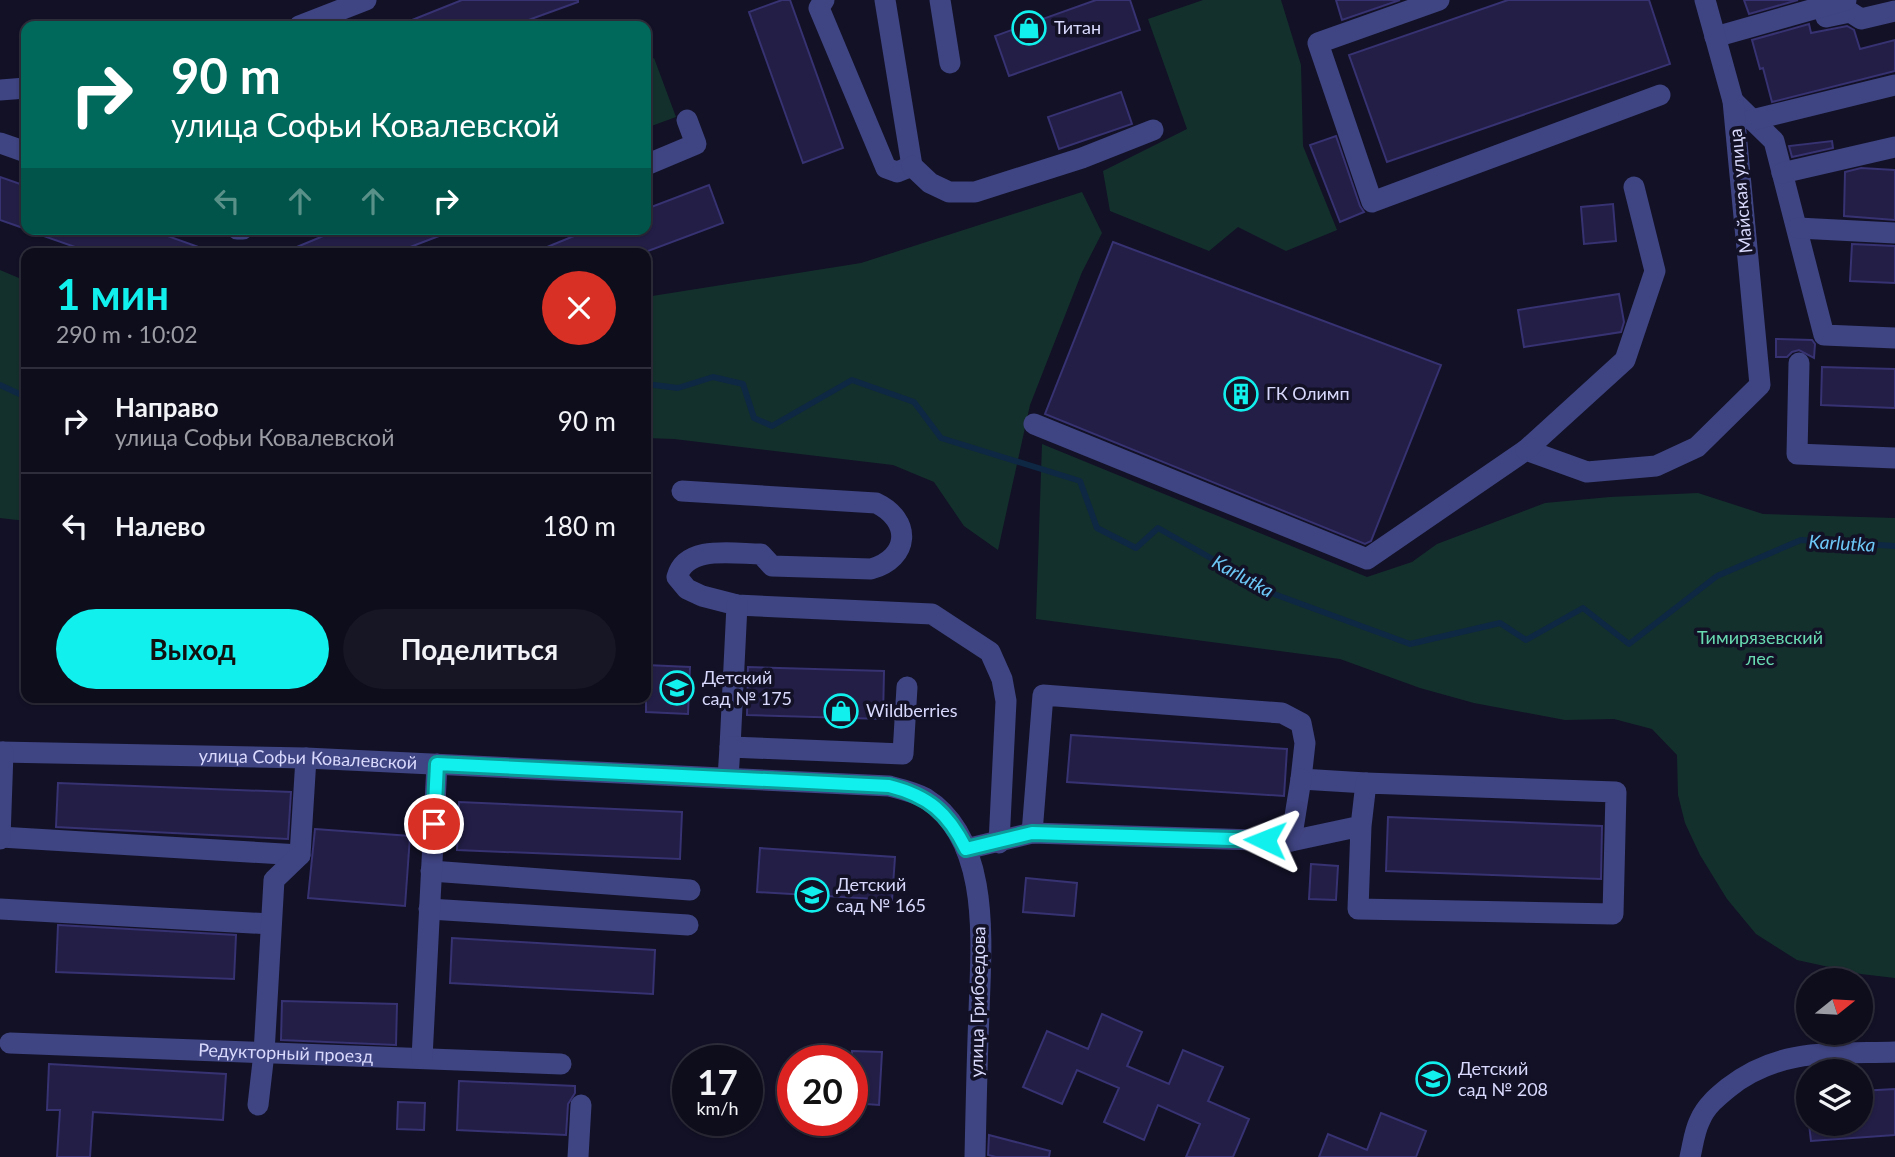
<!DOCTYPE html>
<html lang="ru">
<meta charset="utf-8">
<style>
body{margin:0;font-family:Lato,sans-serif;background:#171625;color:#f1f3f6;height:100vh;display:flex;flex-direction:column;font-size:26px;white-space:nowrap}
*{box-sizing:border-box;margin:0}
p{font-size:23px;color:#9b9ca3}
.icon{flex:none;width:38px;height:38px;fill:none;stroke:currentColor;stroke-width:2;stroke-linecap:round;stroke-linejoin:round}
.map{position:relative;flex:1;overflow:hidden}
.details{position:absolute;left:21px;top:248px;width:630px;height:455px;display:flex;flex-direction:column;background:#0e0d1c;border-radius:14px;box-shadow:0 2px 5px #0004,0 0 0 2px #2e2d3b}
.details>*{flex:none}
.banner{position:absolute;left:21px;top:21px;width:630px;height:214px;border-radius:14px;box-shadow:0 2px 5px #0004,0 0 0 2px #2e2d3b;background:#00695c;color:#fff;overflow:hidden}
.needle{width:46px;rotate:72deg}
.tools{position:absolute;left:1796px;top:968px;display:grid;gap:14px}
.tools a{display:grid;place-items:center;width:77px;height:77px;border-radius:50%;background:#0e0d1c;box-shadow:0 2px 5px #0004,0 0 0 2px #2e2d3b;font-size:35px}
.speed{position:absolute;left:672px;top:1045px;display:flex;gap:14px;font-size:35px;font-weight:700;text-align:center}
.speed>*{display:grid;place-content:center;width:91px;height:91px;border-radius:50%;background:#0e0d1c;box-shadow:0 2px 5px #0004,0 0 0 2px #2e2d3b;line-height:1}
.speed small{font-size:18px;font-weight:400}
.speed .limit{border:10px solid #d22;background:#fff;color:#111}
.pin{position:absolute;display:grid;place-items:center;width:60px;height:60px;color:#fff;margin:-30px;border:4px solid #fff;border-radius:50%;box-shadow:0 2px 7px #0007}
.me{position:absolute;width:77px;margin:-38px;rotate:272deg;stroke-linejoin:round;filter:drop-shadow(0 0 5px #0008)}
.turn{display:flex;align-items:center;gap:24px;height:147px;padding:0 35px;font-size:32px}
.turn .icon{width:91px;height:91px;stroke-width:2.5}
.turn b{display:block;font-size:49px;line-height:60px}
.lanes{display:flex;align-items:center;height:66px;padding:0 35px;background:#0003;justify-content:center;gap:35px;direction:ltr}
.lanes .off{opacity:.35}
.round{display:grid;place-items:center;flex:none;width:74px;height:74px;border-radius:37px;background:#171625}
.head{display:flex;align-items:center;justify-content:space-between;height:119px;padding:0 35px}
h1{font-size:42px;font-weight:700;line-height:52px;color:#11f0ed}
.primary-button{display:flex;gap:14px;margin-top:auto;padding:14px 35px}
.primary-button a{flex:1;height:80px;border-radius:42px;background:#11f0ed;color:#111;font-size:28px;font-weight:700;line-height:80px;text-align:center}
.primary-button a+a{background:#171625;color:#f1f3f6}
ul{padding:0;list-style:none}
li{display:flex;align-items:center;gap:21px;height:105px;padding:0 35px;border-top:2px solid #2e2d3b}
li div{flex:1}
li b{display:block;font-size:26px}
li em{font-style:normal}
.map>svg:first-child{display:block}
</style>
<div class="map">
<svg width="1895" height="1157" viewBox="0 0 1895 1157">
<rect width="100%" height="100%" fill="#121126"/>
<path fill="#14302c" d="M1203,0H1281L1301,65L1303,146L1337,230L1286,251L1238,227L1209,251L1110,211L1103,171L1187,129L1148,19Z
M654,58L676,117L646,128V62Z
M1082,192L1102,233L1082,272L1030,405L998,550L964,526L934,482L893,465L674,439L646,438V297L861,263Z
M0,270L26,281V521L0,518Z
M1042,444L1367,577L1412,562L1437,544L1545,503L1610,497L1698,493L1763,514L1895,518V978L1861,974L1797,960L1756,934L1727,899L1700,855L1685,823L1678,795L1677,755L1652,729L1614,719L1565,720L1474,703L1420,688L1340,659L1036,619Z"/>
<g fill="none" stroke-linecap="round" stroke-linejoin="round">
<path stroke="#0e2743" stroke-width="6" d="M646,384L678,388L713,377L743,384L754,418L772,426L852,380L914,402L941,438L1080,481L1097,528L1136,548L1158,528L1274,594L1410,644L1500,623L1526,640L1583,608L1629,644L1717,576L1801,540L1895,546
M0,385L26,397"/>
</g>
<path fill="#221e46" stroke="#373271" stroke-width="2" d="M462,0H578V2L512,26H397Z
M782,0H790L843,148L803,163L749,12Z
M1096,0H1130L1140,30L1009,76L995,36Z
M1336,0H1400L1342,20Z
M1508,0H1649L1670,64L1387,162L1349,55Z
M1744,0H1798L1749,14Z
M1809,24L1811,33L1847,26L1854,30L1860,49L1895,40V71L1772,102L1763,68L1760,69L1752,40Z
M1121,92L1132,124L1059,149L1048,117Z
M1336,136L1360,206L1364,212L1340,222L1310,145Z
M1832,141L1833,148L1792,157L1789,146Z
M1861,168L1895,170V220L1844,216L1845,172Z
M0,177L26,186V229L0,220Z
M709,185L723,223L640,254H530L591,229H646V209Z
M1613,204L1616,241L1584,244L1581,207Z
M33,229H148L210,251L209,254H95L32,232Z
M340,229H452V231L392,254H280Z
M1113,242L1441,365L1371,541L1365,544L1045,414Z
M1852,244L1895,246V283L1850,281Z
M1619,294L1624,322L1621,332L1524,347L1518,310Z
M1776,339L1812,340L1815,344L1814,358L1799,350L1792,352L1787,357H1776Z
M1822,367L1895,369V408L1821,405Z
M646,665L690,667L688,714L646,712Z
M748,667L884,671L883,719L747,715Z
M1071,735L1287,749L1284,796L1067,782Z
M58,783L291,792L288,839L56,827Z
M459,802L682,812L680,859L457,850Z
M1388,817L1602,826L1601,879L1386,871Z
M315,829L410,836L405,906L308,898Z
M760,848L895,857L892,900L757,892Z
M1311,864L1338,866L1336,900L1309,899Z
M1026,878L1077,883L1074,916L1023,912Z
M58,925L236,935L234,979L56,972Z
M452,938L655,950L653,994L450,983Z
M282,1001L397,1004L396,1045L281,1040Z
M1102,1014L1142,1032L1127,1066L1169,1084L1183,1050L1223,1067L1208,1101L1249,1119L1233,1157H1186L1200,1124L1158,1105L1144,1140L1104,1122L1119,1088L1077,1070L1062,1104L1023,1087L1047,1031L1088,1049Z
M852,1051L882,1052L879,1105L852,1103Z
M49,1064L226,1074L223,1120L93,1112L90,1157H57L60,1110H47Z
M459,1081L575,1086V1093L568,1104L566,1135L457,1130Z
M1895,1089V1135L1811,1141L1809,1124H1860V1091Z
M398,1102L425,1103L424,1130L397,1129Z
M1381,1113L1426,1131L1416,1157H1319L1328,1134L1367,1150Z
M989,1135L1050,1151L1049,1157H996L988,1155Z"/>
<g fill="none" stroke-linecap="round" stroke-linejoin="round">
<g stroke="#3f4482" stroke-width="21">
<path d="M824,0L819,8L886,168L897,172L912,166"/>
<path d="M885,0L912,166"/>
<path d="M940,0L950,63"/>
<path d="M1439,0L1318,43L1372,202L1660,95"/>
<path d="M1826,17L1850,12L1861,19L1895,11"/>
<path d="M299,26L366,0"/>
<path d="M1715,37L1846,0"/>
<path d="M0,90L26,88"/>
<path d="M1733,101L1774,141L1824,335L1895,338"/>
<path d="M1752,120L1895,85"/>
<path d="M0,143L26,152"/>
<path d="M646,165L696,144L687,120"/>
<path d="M912,166L930,183L949,192H975L1082,158L1153,130"/>
<path d="M1782,173L1895,147"/>
<path d="M1798,228L1895,233"/>
<path d="M237,229H243"/>
<path d="M1799,363L1797,454L1895,458"/>
<path d="M1034,424L1367,559L1526,450L1587,472L1656,466L1697,447L1760,385L1733,101L1705,0"/>
<path d="M1526,450L1625,360L1655,271L1634,187"/>
<path d="M682,491L876,503C912,520 910,558 871,569L772,566L761,554C735,554 686,544 677,577L687,589L702,596L737,605L932,614L990,652L1002,679L1006,701L999,843"/>
<path d="M730,747L737,605"/>
<path id="s1" d="M0,752L306,758L889,786C901,789 914,792 925,798C992,840 981,945 979,1012C977,1060 976,1109 975,1157"/>
<path d="M728,778L730,747L903,754L907,687"/>
<path d="M1032,833L1043,695L1282,713L1301,723L1305,743L1301,779L1366,783"/>
<path d="M0,837L300,855"/>
<path d="M0,839L3,752"/>
<path d="M1291,841L1301,779"/>
<path d="M966,849L1032,833L1291,841L1361,826L1358,909L1613,914L1616,792L1366,783L1361,826"/>
<path d="M431,871L690,890"/>
<path d="M0,909L271,924"/>
<path d="M429,909L688,925"/>
<path id="s2" d="M10,1043L561,1064"/>
<path d="M422,1058L437,764"/>
<path d="M258,1105L264,1053L274,880L300,855L306,758"/>
<path d="M578,1157L581,1105"/>
<path d="M1690,1157C1693,1145 1694,1132 1700,1120C1706,1106 1717,1097 1728,1088C1779,1047 1834,1054 1895,1052"/>
</g>
</g>
<g fill="none" stroke-linecap="round" stroke-linejoin="round">
<defs>
<path id="route" d="M434,824L437,764L889,786C929,796 948,813 966,849L1032,833L1265,840"/>
</defs>
<use href="#route" stroke="#0b9c9a" stroke-width="18"/>
<use href="#route" stroke="#11f0ed" stroke-width="12"/>
</g>
<defs>
<symbol id="shop-ring" viewBox="-11 -11 22 22"><circle r="9.5" fill="#121126" stroke="#11f0ed" stroke-width="1.5"/><path d="M-5-2.5h2.3a2.7 3.5 0 0 1 5.4 0H5L5.5 6h-11ZM-1.5-2.5h3a1.5 2.3 0 0 0-3 0Z" fill="#11f0ed"/></symbol>
<symbol id="building-ring" viewBox="-11 -11 22 22"><circle r="9.5" fill="#121126" stroke="#11f0ed" stroke-width="1.5"/><path d="M-4-6H4V6H1V3H-1V6H-4ZM-2.5-4.3h1.7v1.8h-1.7ZM.8-4.3h1.7v1.8H.8ZM-2.5-1h1.7V.8h-1.7ZM.8-1h1.7V.8H.8Z" fill="#11f0ed"/></symbol>
<symbol id="school-ring" viewBox="-11 -11 22 22"><circle r="9.5" fill="#121126" stroke="#11f0ed" stroke-width="1.5"/><path d="M0-5L7-2L0 1L-7-2ZM-4 1L0 2.5L4 1V4Q0 6-4 4Z" fill="#11f0ed"/></symbol>
</defs>
<g fill-rule="evenodd">
<use href="#shop-ring" x="1010" y="9" width="38" height="38"/>
<use href="#building-ring" x="1222" y="375" width="38" height="38"/>
<use href="#school-ring" x="658" y="669" width="38" height="38"/>
<use href="#shop-ring" x="822" y="692" width="38" height="38"/>
<use href="#school-ring" x="793" y="876" width="38" height="38"/>
<use href="#school-ring" x="1414" y="1060" width="38" height="38"/>
</g>
<g text-anchor="middle" stroke-width="7" stroke-linejoin="round" paint-order="stroke">
<g font-size="18" fill="#d9d9fd" stroke="#121126" text-anchor="start">
<text x="1054" y="34">Титан</text>
<text x="1266" y="400">ГК Олимп</text>
<text x="702" y="684">Детский<tspan x="702" dy="21">сад № 175</tspan></text>
<text x="866" y="717">Wildberries</text>
<text x="836" y="891">Детский<tspan x="836" dy="21">сад № 165</tspan></text>
<text x="1458" y="1075">Детский<tspan x="1458" dy="21">сад № 208</tspan></text>
</g>
<g font-size="18" fill="#d9d9fd" stroke="#121126">
<text transform="translate(1741 191) rotate(-95)" y="6">Майская улица</text>
<text dy="6" stroke="none"><textPath href="#s1" startOffset="308">улица Софьи Ковалевской</textPath></text>
<text transform="translate(978 1002) rotate(-89)" y="6">улица Грибоедова</text>
<text dy="6" stroke="none"><textPath href="#s2" startOffset="276">Редукторный проезд</textPath></text>
</g>
<g font-size="18" fill="#68d9b0" stroke="#121126">
<text x="1760" y="644">Тимирязевский<tspan x="1760" dy="21">лес</tspan></text>
</g>
<g font-size="19" font-style="italic" fill="#6dc7f6" stroke="#121126">
<text transform="translate(1842 543) rotate(3)" y="7">Karlutka</text>
<text transform="translate(1243 576) rotate(29)" y="7">Karlutka</text>
</g>
</g>
</svg>
<div class="tools">
<a><svg class="needle" viewBox="-14 -14 28 28"><path d="M0-13l5 13h-10z" fill="#e53935"/><path d="M0 13l5-13h-10z" fill="#9b9ca3"/></svg></a>
<a><svg class="icon" aria-label="layers" viewBox="0 0 24 24"><path d="M12 4l9 5-9 5-9-5zM3 14l9 5 9-5"/></svg></a>
</div>
<div class="speed"><div>17<small>km/h</small></div><div class="limit">20</div></div>
<div class="pin" style="left:434px;top:824px;background:#d93025"><svg class="icon" aria-label="arrive" viewBox="0 0 24 24"><path d="M6 21V4h12l-3 4 3 4H6"/></svg></div>
<svg class="me" style="left:1265px;top:840px" viewBox="-20 -20 40 40"><path d="M0-17L14 15 0 8-14 15z" fill="#11f0ed" stroke="#fff" stroke-width="4"/></svg>
<div class="banner">
<div class="turn"><svg class="icon" aria-label="right" viewBox="0 0 24 24"><path d="M7 20v-9h11M14 6l5 5-5 5"/></svg><div><b>90 m</b>улица Софьи Ковалевской</div></div>
<div class="lanes"><svg class="icon off" aria-label="left" viewBox="0 0 24 24"><path d="M17 20v-9H6M10 6l-5 5 5 5"/></svg><svg class="icon off" aria-label="ahead" viewBox="0 0 24 24"><path d="M12 20V5M6 11l6-6 6 6"/></svg><svg class="icon off" aria-label="ahead" viewBox="0 0 24 24"><path d="M12 20V5M6 11l6-6 6 6"/></svg><svg class="icon" aria-label="right" viewBox="0 0 24 24"><path d="M7 20v-9h11M14 6l5 5-5 5"/></svg></div>
</div>
<section class="details">
<div class="head"><div><h1>1 мин</h1><p>290 m · 10:02</p></div><a class="round" style="background:#d93025;color:#fff"><svg class="icon" aria-label="close" viewBox="0 0 24 24"><path d="M6 6l12 12M18 6L6 18"/></svg></a></div>
<ul>
<li><svg class="icon" aria-label="right" viewBox="0 0 24 24"><path d="M7 20v-9h11M14 6l5 5-5 5"/></svg><div><b>Направо</b><p>улица Софьи Ковалевской</p></div><em>90 m</em></li>
<li><svg class="icon" aria-label="left" viewBox="0 0 24 24"><path d="M17 20v-9H6M10 6l-5 5 5 5"/></svg><div><b>Налево</b></div><em>180 m</em></li>
</ul>
<div class="primary-button"><a>Выход</a><a>Поделиться</a></div>
</section>
</div>
